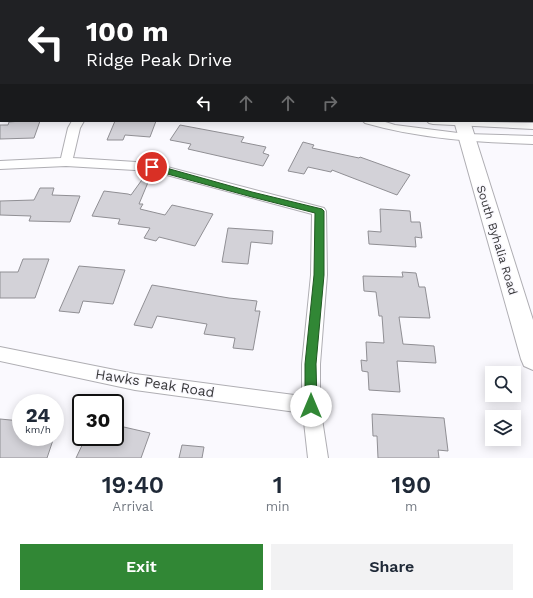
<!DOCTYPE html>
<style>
body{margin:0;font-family:"Work Sans",sans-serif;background:#f2f2f3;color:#1f2937;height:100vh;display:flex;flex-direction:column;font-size:15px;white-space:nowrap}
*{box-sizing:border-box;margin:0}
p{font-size:13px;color:#747a83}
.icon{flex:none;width:22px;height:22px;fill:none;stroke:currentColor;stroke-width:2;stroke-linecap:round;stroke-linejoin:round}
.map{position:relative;height:458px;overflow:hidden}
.sheet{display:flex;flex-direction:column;background:#fff;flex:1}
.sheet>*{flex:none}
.banner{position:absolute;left:0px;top:0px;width:533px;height:122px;box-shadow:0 2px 10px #0003;background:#202124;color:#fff;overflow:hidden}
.buttons{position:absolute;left:485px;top:366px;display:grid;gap:8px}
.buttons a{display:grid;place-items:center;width:36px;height:36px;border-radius:0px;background:#fff;box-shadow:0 2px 10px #0003;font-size:20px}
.speed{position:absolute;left:12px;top:394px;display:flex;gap:8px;font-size:20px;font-weight:700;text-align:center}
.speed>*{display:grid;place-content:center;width:52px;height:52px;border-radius:50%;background:#fff;box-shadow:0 2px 10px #0003;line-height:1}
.speed small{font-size:10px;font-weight:400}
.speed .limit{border:2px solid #111;border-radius:6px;background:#fff;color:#111}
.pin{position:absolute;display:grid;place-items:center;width:34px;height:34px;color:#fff;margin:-17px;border:2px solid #fff;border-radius:50%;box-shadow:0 1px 4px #0007}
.me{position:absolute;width:44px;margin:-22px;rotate:0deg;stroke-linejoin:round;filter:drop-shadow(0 0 3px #0008)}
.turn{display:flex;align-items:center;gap:14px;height:84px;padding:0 20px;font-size:18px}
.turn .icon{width:52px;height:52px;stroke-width:2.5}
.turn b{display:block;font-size:28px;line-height:34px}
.lanes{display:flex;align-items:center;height:38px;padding:0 20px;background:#0003;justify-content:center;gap:20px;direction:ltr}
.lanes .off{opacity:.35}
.eta{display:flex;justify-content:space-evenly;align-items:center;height:68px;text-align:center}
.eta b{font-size:24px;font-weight:600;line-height:28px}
.primary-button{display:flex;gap:8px;margin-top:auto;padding:8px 20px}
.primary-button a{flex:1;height:46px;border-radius:0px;background:#318735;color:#fff;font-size:16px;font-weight:600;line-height:46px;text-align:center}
.primary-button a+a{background:#f2f2f3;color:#1f2937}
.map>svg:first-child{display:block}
</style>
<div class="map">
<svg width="533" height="458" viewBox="0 0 533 458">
<rect width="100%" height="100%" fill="#faf9fe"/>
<path fill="#d3d2d8" stroke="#908f94" d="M21,121H40L34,138L0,139V125H8L9,122Z
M115,121H156L150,137L125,135L123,140H107Z
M180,125L244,137L241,142L266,147L263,153L269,155L263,166L188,149L191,144L170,140Z
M303,142L314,145L312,148L359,158L360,157L410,175L397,195L332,170L331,172L308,167L304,174L288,171Z
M144,177L149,180L139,204H143L140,209L165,215L172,205L213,214L195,246L159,237L156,241L144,238L150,228L118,224L120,219L92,216L104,191L128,194L131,195Z
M40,188H54L52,195L80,196L70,222L29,221L31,216L0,215V201L34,200Z
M380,209L410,211L411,222H420L422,238L415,237L416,247L369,244L368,231L381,232Z
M228,228L273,231L272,244L251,242L248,264L222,262Z
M23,259H49L35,298H0V272H18Z
M79,266L125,270L113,304L83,301L79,313L59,311Z
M402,272L416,273L419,287H425L430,318L399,317L403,344L434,346L436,363L397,361L400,392L369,390L368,372L362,371L361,360L367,361L366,342L384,343L382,316H379L376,292L364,291L363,276L403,277Z
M152,285L229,298L257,301L255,311H260L253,350L233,348L235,338L204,334L207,324L157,316L152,328L134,325Z
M372,414L444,418L448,451L438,450L439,458H378L377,436H373Z
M0,419L21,421V437H54L47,458H0Z
M115,425L150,433L141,458H76L86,437H115Z
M182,445L204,447L202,458H179Z"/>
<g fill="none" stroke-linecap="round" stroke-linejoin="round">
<defs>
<path id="minor" d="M130,0H138V1H130Z
M306,0H314V1H306Z
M72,121H84L80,128L73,158L152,163L324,208L326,211L327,275L320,364V406L328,458H308L303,413L135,390L0,361V347L135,374L302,396V364L311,275L312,214L152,171L66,166L0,169V161L61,158L68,128Z
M363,121H382L395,125L466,134L533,136V144C476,142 421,139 365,123Z
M427,121L533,123V129L433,124L429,123Z"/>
<path id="secondary" d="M420,0H432V1H420Z
M454,121H470L533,320V370L524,366L521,359Z"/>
</defs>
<use href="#minor" stroke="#afaeb3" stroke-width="2"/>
<use href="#secondary" stroke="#afaeb3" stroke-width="2"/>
<use href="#minor" fill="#fff" fill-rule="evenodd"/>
<use href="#secondary" fill="#fff" fill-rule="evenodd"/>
</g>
<path fill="#318735" stroke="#205822" d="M152,164L252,192L322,209L324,211V275L316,364L317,406L315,409L311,411L307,409L305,406V364L314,275L315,213L252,197L149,169L148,167Z"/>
<g text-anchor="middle" stroke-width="3" stroke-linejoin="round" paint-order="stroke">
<g font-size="12" fill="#39393b" stroke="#faf9fe">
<text transform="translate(497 240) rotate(73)" y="4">South Byhalia Road</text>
</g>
<g font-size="14" fill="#39393b" stroke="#faf9fe">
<text transform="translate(155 383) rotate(9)" y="5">Hawks Peak Road</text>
</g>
</g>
</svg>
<div class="buttons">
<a><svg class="icon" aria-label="search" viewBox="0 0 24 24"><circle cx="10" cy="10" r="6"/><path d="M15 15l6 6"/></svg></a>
<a><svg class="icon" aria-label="layers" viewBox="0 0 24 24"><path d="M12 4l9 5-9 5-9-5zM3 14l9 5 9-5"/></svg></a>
</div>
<div class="speed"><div>24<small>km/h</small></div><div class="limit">30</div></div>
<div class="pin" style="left:152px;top:167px;background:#d93025"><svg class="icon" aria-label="arrive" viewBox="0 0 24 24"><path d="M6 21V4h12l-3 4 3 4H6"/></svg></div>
<svg class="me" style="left:311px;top:406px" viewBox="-20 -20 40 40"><circle r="19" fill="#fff"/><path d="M0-13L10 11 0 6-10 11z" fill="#318735"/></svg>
<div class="banner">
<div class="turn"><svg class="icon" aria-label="left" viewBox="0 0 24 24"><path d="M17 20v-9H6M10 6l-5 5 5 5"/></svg><div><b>100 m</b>Ridge Peak Drive</div></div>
<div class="lanes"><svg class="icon" aria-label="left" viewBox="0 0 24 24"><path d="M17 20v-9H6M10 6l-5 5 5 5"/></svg><svg class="icon off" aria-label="ahead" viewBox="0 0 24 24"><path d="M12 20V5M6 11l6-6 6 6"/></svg><svg class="icon off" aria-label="ahead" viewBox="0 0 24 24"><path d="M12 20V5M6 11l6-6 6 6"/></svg><svg class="icon off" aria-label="right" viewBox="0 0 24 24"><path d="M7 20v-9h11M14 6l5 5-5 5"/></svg></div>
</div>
</div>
<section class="sheet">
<div class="eta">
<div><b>19:40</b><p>Arrival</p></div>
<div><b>1</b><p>min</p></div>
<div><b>190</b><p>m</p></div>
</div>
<div class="primary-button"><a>Exit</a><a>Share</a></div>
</section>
